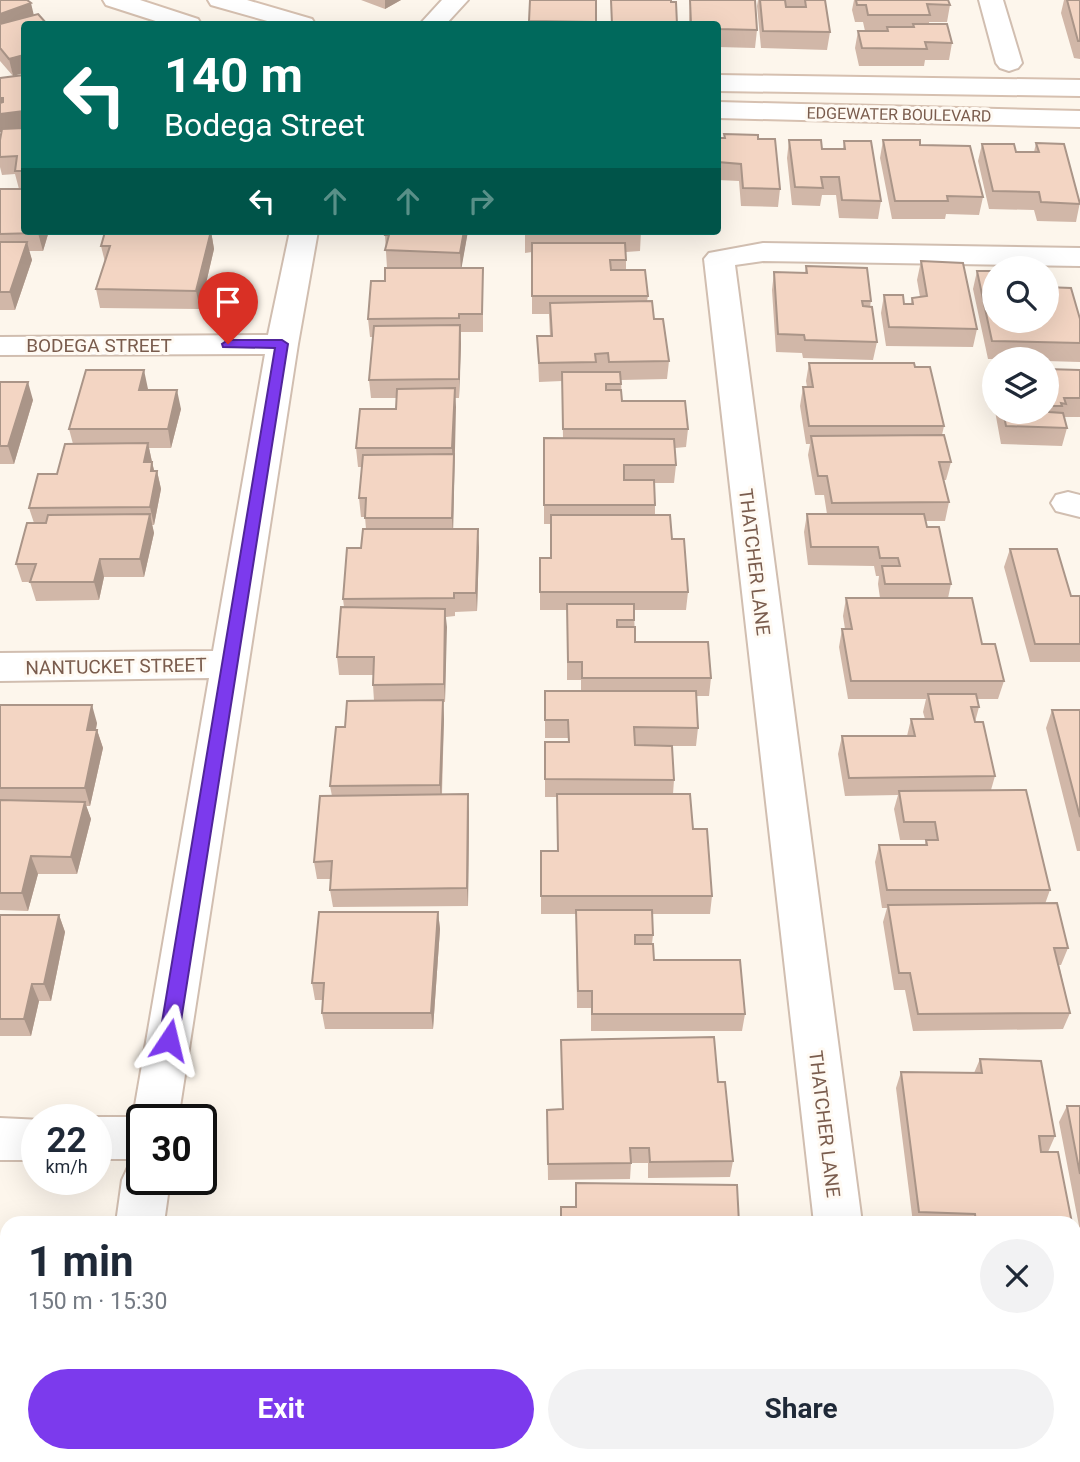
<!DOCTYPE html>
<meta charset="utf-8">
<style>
body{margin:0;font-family:Roboto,sans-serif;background:#f2f2f3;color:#1f2937;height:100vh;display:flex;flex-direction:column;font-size:26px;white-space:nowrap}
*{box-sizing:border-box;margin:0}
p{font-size:23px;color:#747a83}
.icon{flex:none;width:38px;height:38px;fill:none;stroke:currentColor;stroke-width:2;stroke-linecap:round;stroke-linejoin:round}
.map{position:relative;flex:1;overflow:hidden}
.side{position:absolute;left:0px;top:1216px;width:1082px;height:247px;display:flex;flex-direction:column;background:#fff;border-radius:21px 21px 0 0;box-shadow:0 7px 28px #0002}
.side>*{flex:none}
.top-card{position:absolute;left:21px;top:21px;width:700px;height:214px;border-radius:7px;box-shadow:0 7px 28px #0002;background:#00695c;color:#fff;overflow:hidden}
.fabs{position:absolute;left:982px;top:256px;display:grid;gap:14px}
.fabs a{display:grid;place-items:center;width:77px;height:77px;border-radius:50%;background:#fff;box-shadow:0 7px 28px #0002;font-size:35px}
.speed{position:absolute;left:21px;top:1104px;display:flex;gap:14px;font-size:35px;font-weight:700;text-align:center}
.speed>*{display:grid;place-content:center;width:91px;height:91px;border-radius:50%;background:#fff;box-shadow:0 7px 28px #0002;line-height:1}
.speed small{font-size:18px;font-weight:400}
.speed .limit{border:4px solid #111;border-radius:10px;background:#fff;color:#111}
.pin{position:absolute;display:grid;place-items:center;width:60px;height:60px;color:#fff;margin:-72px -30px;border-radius:50% 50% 50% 0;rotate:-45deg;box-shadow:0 0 7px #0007}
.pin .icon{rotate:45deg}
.me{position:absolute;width:77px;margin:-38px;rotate:10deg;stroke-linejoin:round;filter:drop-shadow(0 0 5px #0008)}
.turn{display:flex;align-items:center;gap:24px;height:147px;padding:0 28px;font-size:32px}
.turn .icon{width:91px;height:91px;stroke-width:2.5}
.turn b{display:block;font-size:49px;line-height:60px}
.lanes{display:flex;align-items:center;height:66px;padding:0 28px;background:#0003;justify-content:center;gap:35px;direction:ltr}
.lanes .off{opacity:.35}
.round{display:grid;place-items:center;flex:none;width:74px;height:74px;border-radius:37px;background:#f2f2f3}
.head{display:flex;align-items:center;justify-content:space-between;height:119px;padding:0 28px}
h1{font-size:42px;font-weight:700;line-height:52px}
.primary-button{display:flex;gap:14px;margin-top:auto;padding:14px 28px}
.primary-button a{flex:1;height:80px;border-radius:42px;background:#7c3aed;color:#fff;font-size:28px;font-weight:700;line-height:80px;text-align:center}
.primary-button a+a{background:#f2f2f3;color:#1f2937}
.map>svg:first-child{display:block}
</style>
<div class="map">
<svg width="1080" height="1462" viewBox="0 0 1080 1462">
<rect width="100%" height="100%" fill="#fdf6ec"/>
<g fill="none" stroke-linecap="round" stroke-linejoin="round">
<defs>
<path id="street" d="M442,0H468L446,24H420Z
M979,0H1003L1022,63L1018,68L1009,71L1000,68L996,63Z
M290,231H318L298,344L178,1120H142V1159H96V1120H88L96,1117H133L209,678L0,681V653L213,651L265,354L0,355V337L268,335Z
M763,243L1080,248V266L763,261L735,265L862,1223H814L704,259L709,253Z
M1068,492L1080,495V517L1056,511L1051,503L1056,495Z
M0,1118L42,1120H37V1160H0Z
M142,1160V1180H170L164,1223H116L122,1180L129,1165Z
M1074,1316H1080V1366H1074Z
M83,1456H135L134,1462H82Z"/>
<path id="secondary" d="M103,0H140L198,19L201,24H165L106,5Z
M208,0H247L312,19L315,24H278L211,5Z
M718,75L1080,80V96L718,91Z
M718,102L1080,111V127L718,118Z"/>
</defs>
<use href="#street" stroke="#d1beb0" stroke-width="4"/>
<use href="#secondary" stroke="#d6c0b0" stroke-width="4"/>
<use href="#street" fill="#fff" fill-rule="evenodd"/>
<use href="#secondary" fill="#fff" fill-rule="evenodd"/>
</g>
<path fill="#d1b7a8" d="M0,0L13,76L0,61Z
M361,0H401L385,9Z
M530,0H596V24H529Z
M690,0L757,30L755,48L718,47V24H689Z
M758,0H825L830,32L827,50L761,48L757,6Z
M854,0H948L950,5L947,22H929V24L952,43L949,60H925L924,66H859L855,48L858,31H865L863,22H855L852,10Z
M1064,0H1080V59L1074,58L1061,13Z
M24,75V189L49,231L43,251H29L32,260L15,310H0V189H19L15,174L2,175L0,167V140L1,132H0V78Z
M724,134L758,139L780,189L778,207L741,206L739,181L718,180V138H724Z
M789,140L822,149H843L844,141L881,201L878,219L839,218L836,195H822L820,206L792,205L787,158Z
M883,140L983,197L979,215L946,214L945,219H892L880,158Z
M1036,143L1080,202L1076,222L1037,221L1034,210L989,209L978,161L982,144L1016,152H1034Z
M211,231L214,249L200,309L100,308L96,289L105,262L101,246Z
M468,231L461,268H483V332H461L459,398H455L453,529L479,547L477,611L455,612V616L446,617L445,702H443L444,719L442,795L469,812L468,906L333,907L330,890L331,879H317L314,862L332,796L330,786L345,727L374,701L373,685V675H339L337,657L344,607L343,599L361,548L366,529L365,517H361L359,498L362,467H358L356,448L396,409L397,398H371L369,380L373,337H370L368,319L385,281L387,268L385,235Z
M525,231H641L640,251L626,252V270L648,296L647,301L669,361L667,379L621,380L622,401L688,429L686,447L675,448L676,465L674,483H654L655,505V515L672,539L688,592L686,610H634L635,642L711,678L709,696H696L698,728L696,746H672L674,780L673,794L693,829L712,896L710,914H652L653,935L652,944L654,960L745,1014L742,1031H591V1008H577L576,914H541V851H557V797H545V742H568V738H545V691H581V680H567V610H540V558H551V524H544V438H563L562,381L539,382L537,336H550L549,314H532V252L525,253Z
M921,261L977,329L973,347L886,346L881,313L884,295L904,304H911L912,298L920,297L917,280Z
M806,266L871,301L870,307L877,342L873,360L803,358L802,353L776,352L772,290L774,272L805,273Z
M977,271L994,320L1080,319V362L1046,361V359H988L973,289Z
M809,363L915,367L944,426L942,435L951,462L946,480H944L949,502L945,521H926L927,527L951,584L948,598L982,644L1004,681L998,699H978L979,707L975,722L995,776L991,790L1050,890L1045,904L1068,948L1061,965H1059L1070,1013L1063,1029L913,1031L905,990H894L883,922L887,908H882L875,862L879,845H925L926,840H930H900L894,809L898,795L845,796L838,754L842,736H907L911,719H925L923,712L926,699H848L839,647L842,629H845L843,616L846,598H880L878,584L879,576H876L874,566L808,565L804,532L807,514H827L824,495H815L808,455L810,444H806L800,406L803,387H807L806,381Z
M1046,369L1080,370V417H1064L1067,428L1062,446L1001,444L995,411H1046Z
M0,382L33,400L14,464H0Z
M148,389V390L181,409L171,448H149L154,471H157L161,489L154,525H152L154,533L144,577H104L99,600L36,601L30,582H22L16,564L34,523L29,508L57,474L73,444L69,429Z
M1010,549L1071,596H1080V662H1030L1004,567Z
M0,705L97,723L96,730H97L103,748L90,806H86L91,819L77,874H38L28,911L0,910Z
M1052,710H1080V851H1077L1046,728Z
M438,912L440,929L433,1029H325L322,1013L323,1000H315L312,983Z
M0,915H59L65,932L51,1001H39L31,1036H0Z
M561,1040L718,1082L733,1161L730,1177L648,1178V1163H631L630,1179L548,1180L547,1110L562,1109Z
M980,1059L1055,1136L1048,1152L1072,1223H913L896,1088L901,1072L974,1073Z
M1067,1106H1080V1231L1059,1122Z
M231,1456H423V1462H233Z
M965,1456H1043L1044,1462H962Z
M1054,1456H1074L1080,1462H1055Z"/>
<path fill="#aa9588" d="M385,0H401L385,9Z
M31,3L35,20L0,32V14Z
M24,55V73L13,76L9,59Z
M0,98H3L24,111V129L0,132Z
M39,231H49L43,251L38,233Z
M211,231L214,249L200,309L196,291Z
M464,231H468L461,271L460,253Z
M27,242L32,260L15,310L10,292Z
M460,325L461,344L459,398V379Z
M144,370L148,389L143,408L139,390Z
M28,382L33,400L14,464L8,446Z
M455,388L456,407L453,536L452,518L453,466L452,448Z
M177,390L181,409L171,448L168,429Z
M148,443L152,462H144Z
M152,462L156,478L157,471L161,489L154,525L150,507L151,471Z
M150,514L154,533L144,577L140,559Z
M478,529L479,547L477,611L476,593Z
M100,559L104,577L99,600L94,582Z
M445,609L447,627L445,702L444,684Z
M443,700L444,719L441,803L440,785Z
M92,705L97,723L92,748L87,730Z
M97,730L103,748L90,806L85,788Z
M468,794L469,812L468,906L467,888Z
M85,802L91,819L77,874L71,857Z
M31,856L38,874L28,911L22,893Z
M438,912L440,929L433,1029L431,1013Z
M59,915L65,932L51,1001L44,984Z
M32,984L39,1001L31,1036L24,1019Z"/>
<path fill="#f3d5c3" stroke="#aa9588" stroke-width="2" d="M0,0H27L31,3L0,14Z
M530,0H596V22L529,21Z
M611,0H671V2H676L677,24H612Z
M690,0H755L757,30L718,29V24H691Z
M760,0H785L786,7H806L805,0H825L830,32L763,31Z
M856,0H948L950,5L927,4L930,15H868L866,5H857Z
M1067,0H1080V41H1078Z
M38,14L47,24H24V55L9,59L0,48V24Z
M913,24H947L952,43L925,42L927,49L862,48L858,31H888L887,27H914Z
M24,75V111L0,114V103L3,102V98H0V78Z
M24,128V171H15L17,156L0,157V140L2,129Z
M724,134L758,135V139H775L780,189L743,188L741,164L718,162V138H725Z
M789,140H821L822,149H845L844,141H871L881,201L842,200L839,177H821L823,188L795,187Z
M883,140H920V145L970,146L983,197L947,196L948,201H895Z
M1036,143L1064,144L1080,204L1041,202L1039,192L993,191L982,144H1014L1016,152H1039Z
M0,189H24V231H39L38,233L0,234Z
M211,231L196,291L96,289L110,246H101L105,232Z
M386,231H464L460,253L385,250L389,235H385Z
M525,231H578V234H525Z
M589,231H641V233L589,234Z
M0,242H27L10,292H0Z
M532,243H625L626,260H610L611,270H645L648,296H532Z
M921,261L963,263L977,329L889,327L884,295H903L904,304H913L912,298L927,296Z
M806,266L867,268L871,301H862L863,306L872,307L877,342L805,340L804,335L778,334L774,272L807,273Z
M385,268H483L482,314H459V318L368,319L371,281H385Z
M977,271H994V320H1046V287L1071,288L1080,319V343L992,341Z
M652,301L654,319H663L669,361L609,362L608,353L595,354L596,362L539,363L537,336H552L550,303Z
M460,325L459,379L369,380L374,326Z
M809,363H914L915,367H930L944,426H809L803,387H813Z
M1046,369L1080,370V398H1064L1066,404L1061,403L1062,406H1047L1049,412L1063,413L1067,428L1006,426L1003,411H1046Z
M86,370H144L139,390H177L168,429H69Z
M562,372H620L621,384H606V390H621L622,401H685L688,429H563Z
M0,382H28L8,446H0Z
M455,388L452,448H356L360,409H396L397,389Z
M944,435L951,462H939L949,502L832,503L827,476H818L811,436Z
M544,438L674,439L676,465H624V480H654L655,505H544Z
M148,443L144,462H152L151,471H157L150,507L29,508L38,474H57L65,444Z
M454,454L452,518H365L366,498H359L363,455Z
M150,514L140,559H100L94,582H30L36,564H16L27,523H46L48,515Z
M807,514H924L927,527H939L951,584H885L882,566H900L898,558H880L878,547H811Z
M551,515H670L672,539H684L688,592H540V558H551Z
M363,529H478L476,593H454V598L343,599L347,548H361Z
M1010,549H1057L1071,596H1080V644H1035Z
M846,598H972L982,644H995L1004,681H851L842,629H852Z
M567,604H634V620H617V627H635V642H708L711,678H582V662H568Z
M341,607L445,609L444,684L373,685L374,657H337Z
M545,691H696L698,728L634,727L635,745L672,746L674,780L545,779V742H569L568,720H545Z
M928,694H976L979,707H971L975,722H983L995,776L849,778L842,736H915L911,719H933Z
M443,700L440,785L330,786L336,727H345L347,701Z
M0,705H92L87,730H97L85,788H0Z
M1052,710H1080V817Z
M1026,790L1050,890H887L879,845H927L926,840H938L935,822H904L899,791Z
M468,794L467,888L330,890L332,861L314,862L320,796Z
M557,794H690L693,829H707L712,896H541V851H558Z
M0,800L85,802L71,857L31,856L22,893H0Z
M1057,903L1068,948H1054L1070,1013L918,1014L910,973H899L888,905Z
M576,910H652L653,935H635V944H653L654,960H740L745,1014H592V991H578Z
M319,912H438L431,1013H322L324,983H312Z
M0,915H59L44,984H32L24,1019H0Z
M714,1037L718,1082H725L733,1161L650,1162L649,1148H630L631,1163L548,1164L547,1110L563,1109L561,1040Z
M980,1059L1041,1061L1055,1136H1039L1041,1152H1058L1072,1223H976L975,1214L919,1212L901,1072L982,1073Z
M1067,1106H1080V1174Z
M576,1183L737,1185L739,1223H561V1207H576Z
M302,1221H421L420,1223H301Z
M1074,1436H1080V1462H1066L1065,1456H1074Z
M323,1456H421V1462H323Z
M539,1456H701L702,1462H539Z
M968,1456H1043L1044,1462H969Z"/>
<path fill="#7c3aed" stroke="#51269a" stroke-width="2" d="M228,340H282L288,344L178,1040L175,1045L169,1048L162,1045L159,1040L275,348L223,347L222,344Z"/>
<g text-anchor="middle" stroke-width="6" stroke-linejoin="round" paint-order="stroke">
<g font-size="16" fill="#7a5c4d" stroke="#fffaf3">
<text transform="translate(899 114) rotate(1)" y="6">EDGEWATER BOULEVARD</text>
</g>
<g font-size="19" fill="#7a5c4d" stroke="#fffaf3">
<text x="99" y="352">BODEGA STREET</text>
<text transform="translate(755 562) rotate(83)" y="7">THATCHER LANE</text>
<text transform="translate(116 666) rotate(-1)" y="7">NANTUCKET STREET</text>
<text transform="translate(825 1124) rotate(83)" y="7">THATCHER LANE</text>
</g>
</g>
</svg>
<div class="fabs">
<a><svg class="icon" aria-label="search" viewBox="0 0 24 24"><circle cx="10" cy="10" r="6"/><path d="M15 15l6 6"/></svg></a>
<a><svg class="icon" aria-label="layers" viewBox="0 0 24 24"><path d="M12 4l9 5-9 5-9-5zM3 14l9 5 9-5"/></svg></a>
</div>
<div class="speed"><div>22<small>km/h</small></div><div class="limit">30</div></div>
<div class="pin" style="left:228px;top:344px;background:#d93025"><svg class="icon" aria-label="arrive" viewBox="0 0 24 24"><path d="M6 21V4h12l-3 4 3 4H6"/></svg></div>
<svg class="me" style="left:169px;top:1040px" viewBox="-20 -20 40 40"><path d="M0-17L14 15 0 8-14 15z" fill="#7c3aed" stroke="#fff" stroke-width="4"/></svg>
<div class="top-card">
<div class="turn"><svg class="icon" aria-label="left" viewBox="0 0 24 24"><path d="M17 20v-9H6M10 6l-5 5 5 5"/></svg><div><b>140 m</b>Bodega Street</div></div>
<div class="lanes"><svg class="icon" aria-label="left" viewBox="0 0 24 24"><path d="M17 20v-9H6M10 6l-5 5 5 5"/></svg><svg class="icon off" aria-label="ahead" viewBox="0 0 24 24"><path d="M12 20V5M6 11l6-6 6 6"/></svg><svg class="icon off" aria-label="ahead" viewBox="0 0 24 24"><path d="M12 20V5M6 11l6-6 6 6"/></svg><svg class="icon off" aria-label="right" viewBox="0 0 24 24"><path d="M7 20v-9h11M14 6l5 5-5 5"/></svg></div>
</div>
<section class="side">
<div class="head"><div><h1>1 min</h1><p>150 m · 15:30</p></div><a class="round"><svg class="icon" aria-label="close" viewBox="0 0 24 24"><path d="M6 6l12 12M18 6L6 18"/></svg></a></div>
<div class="primary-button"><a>Exit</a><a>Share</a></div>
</section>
</div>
